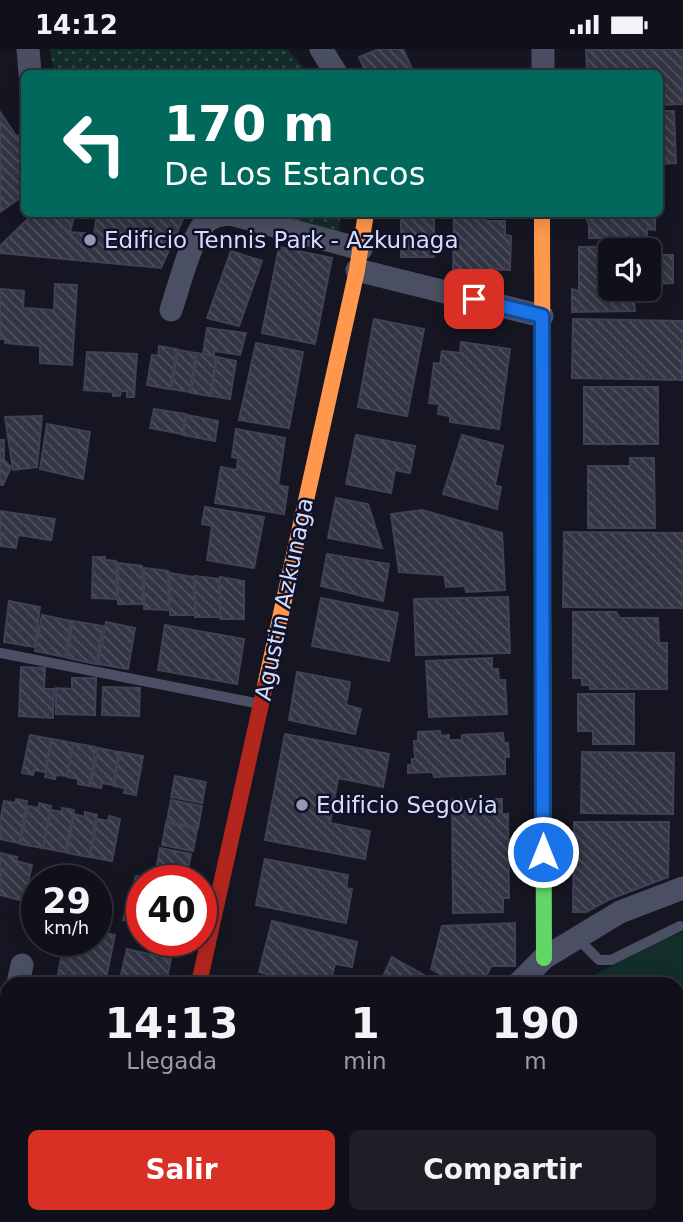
<!DOCTYPE html>
<html lang="es">
<style>
body{margin:0;font-family:"DejaVu Sans",sans-serif;background:#1e1e27;color:#f1f3f6;height:100vh;display:flex;flex-direction:column;font-size:26px;white-space:nowrap}
*{box-sizing:border-box;margin:0}
p{font-size:23px;color:#9c9da2}
.icon{flex:none;width:38px;height:38px;fill:none;stroke:currentColor;stroke-width:2;stroke-linecap:round;stroke-linejoin:round}
.map{position:relative;flex:1;overflow:hidden}
.details{position:absolute;left:0px;top:928px;width:684px;height:247px;display:flex;flex-direction:column;background:#10101a;border-radius:21px 21px 0 0;box-shadow:0 4px 18px #0003,0 0 0 2px #303039}
.details>*{flex:none}
.guide{position:absolute;left:21px;top:21px;width:642px;height:147px;border-radius:10px;box-shadow:0 4px 18px #0003,0 0 0 2px #303039;background:#00695c;color:#fff;overflow:hidden}
.controls{position:absolute;left:598px;top:189px;display:grid;gap:14px}
.controls a{display:grid;place-items:center;width:63px;height:63px;border-radius:10px;background:#10101a;box-shadow:0 4px 18px #0003,0 0 0 2px #303039;font-size:35px}
.speed{position:absolute;left:21px;top:816px;display:flex;gap:14px;font-size:35px;font-weight:700;text-align:center}
.speed>*{display:grid;place-content:center;width:91px;height:91px;border-radius:50%;background:#10101a;box-shadow:0 4px 18px #0003,0 0 0 2px #303039;line-height:1}
.speed small{font-size:18px;font-weight:400}
.speed .limit{border:10px solid #d22;background:#fff;color:#111}
.pin{position:absolute;display:grid;place-items:center;width:60px;height:60px;color:#fff;margin:-30px;border-radius:14px;box-shadow:0 4px 10px #0006}
.me{position:absolute;width:77px;margin:-38px;rotate:0deg;stroke-linejoin:round;filter:drop-shadow(0 0 5px #0008)}
.turn{display:flex;align-items:center;gap:24px;height:147px;padding:0 28px;font-size:32px}
.turn .icon{width:91px;height:91px;stroke-width:2.5}
.turn b{display:block;font-size:49px;line-height:60px}
.eta{display:flex;justify-content:space-evenly;align-items:center;height:119px;text-align:center}
.eta b{font-size:42px;font-weight:600;line-height:49px}
.primary-button{display:flex;gap:14px;margin-top:auto;padding:14px 28px}
.primary-button a{flex:1;height:80px;border-radius:10px;background:#d93025;color:#fff;font-size:28px;font-weight:600;line-height:80px;text-align:center}
.primary-button a+a{background:#1e1e27;color:#f1f3f6}
.status{display:flex;justify-content:space-between;align-items:center;height:49px;padding:0 35px;background:#10101a;direction:ltr}
.status svg{height:19px;fill:currentColor}
.map>svg:first-child{display:block}
</style>
<div class="status"><b>14:12</b><svg viewBox="0 0 49 12"><path d="M0 12V9h3v3zM5 12V6h3v6zM10 12V3h3v9zM15 12V0h3v12zM26 1h20v11H26zM47 4h2v5h-2z"/></svg></div>
<div class="map">
<svg width="683" height="1173" viewBox="0 0 683 1173">
<defs>
<pattern id="green-dots" width="8" height="8" patternUnits="userSpaceOnUse" patternTransform="scale(1.75)"><rect width="8" height="8" fill="#132d28"/><path d="M2 2h.1M6 6h.1" fill="none" stroke="#354b48" stroke-width="1.8" stroke-linecap="round"/></pattern>
<pattern id="building-back-hatch" width="6" height="6" patternUnits="userSpaceOnUse" patternTransform="scale(1.75)"><rect width="6" height="6" fill="#333544"/><path d="M-1 5l2 2M0 0l6 6M5-1l2 2" fill="none" stroke="#505260"/></pattern>
</defs>
<rect width="100%" height="100%" fill="#151622"/>
<path fill="url(#green-dots)" d="M50,0H287L309,24H54Z
M270,165H340L339,183Z"/>
<path fill="#132d28" d="M683,883V1173H499L497,1167H677V934H579L660,891Z"/>
<path fill="url(#building-back-hatch)" stroke="#404156" stroke-width="2" d="M379,0H403L414,24H366L359,8Z
M683,0V55L660,56V24H587L586,1Z
M508,21V24H437V23Z
M660,62H674L676,114L660,115Z
M0,63L17,88L19,86L24,94V146L0,163Z
M34,164H75L70,183L94,185L97,164L183,170L161,219L0,204V197Z
M401,164H434V208H401Z
M454,164H486V172H505V186L511,187L510,221L488,220L487,230L453,229Z
M583,164H655V181L647,180V189H589V175Z
M662,197V206H673V234L649,235V201H611V240H644V252H634L635,262L572,263V240L579,242V198Z
M279,198L332,209L315,295L262,284Z
M231,202L262,212L239,277L207,269Z
M55,235L77,236L72,316L40,314V297L5,294V290H0V240L24,242L23,259L54,261Z
M374,270L424,280L407,367L358,358Z
M573,270L683,272L682,331L572,329Z
M207,279L246,284L240,306L214,302V307L203,305Z
M461,293L510,300L499,380L450,373V367L438,365L439,355L429,354L434,314L440,315L442,302L460,304Z
M256,294L303,303L289,379L239,371Z
M159,297L177,300L170,340L147,336L152,306L158,307Z
M178,301L196,304L190,343L171,340Z
M87,303L137,305L134,348H127V342H121L120,347H113V343L84,341Z
M197,304L216,308L210,347L191,344Z
M217,308L236,312L230,350L211,347Z
M584,338H658V395H584Z
M154,360L186,365L182,385L150,379Z
M187,366L218,372L215,392L183,386Z
M42,367L37,418L13,421L5,368Z
M47,375L90,383L83,430L40,420Z
M236,380L285,389L278,436L288,438L284,465L215,454L221,418L237,421L238,409L232,408Z
M356,386L415,397L410,424L395,421L391,444L346,435Z
M462,386L503,397L495,436L501,438L497,460L443,445Z
M0,391H4V411L11,418L3,436H0Z
M630,409H654L655,479H588V417H630Z
M336,449L368,455L382,499L328,489Z
M205,458L264,468L254,519L207,511L212,477L202,475Z
M422,461L502,484L505,541L466,543L465,537L446,538L444,526L399,523L391,465Z
M0,462L55,470L51,491L18,486L16,499L0,497Z
M564,483L683,484V559L563,558Z
M327,505L389,515L383,552L321,537Z
M93,508H105V511L116,512L117,550L92,549Z
M118,514L142,517L143,555H118Z
M144,519L168,522L169,561L144,560Z
M170,524L194,528L195,566H170Z
M195,527L219,530L220,568H195Z
M220,528L244,532V570H220Z
M508,548L510,604L416,606L414,550Z
M321,549L398,564L389,612L312,597Z
M9,552L40,558L35,598L4,593Z
M573,563H616L620,569H658L659,594H667V640H590V636H582V629H573Z
M42,566L71,572L65,608L35,602Z
M73,572L103,577L96,615L67,609Z
M106,573L135,579L128,620L98,615Z
M165,576L244,590L237,635L158,621Z
M492,609V620H498L499,631H505L507,665L429,668L426,612Z
M21,618L45,619L44,640H54L53,669L19,667Z
M297,623L350,633L346,656L361,660L355,685L289,671Z
M72,629H96L95,666L56,665V639L72,640Z
M103,638L140,639L139,667L102,666Z
M578,645H634V695H593V682H578Z
M440,682L441,687L449,686V691H462V686L503,684L504,694H508L509,708H505V725L434,728L433,723L408,724V716H412V710H415L414,692H418V683Z
M285,685L389,705L383,738L338,729L330,774L370,782L365,810L265,791Z
M30,686L51,690L45,723L34,721L33,726L22,724Z
M52,690L73,694L67,727L56,726L55,730L45,728Z
M73,694L96,698L89,737L78,735V730L67,728Z
M98,699L119,703L113,736L102,734L101,739L91,737Z
M120,703L143,707L136,746L124,744L125,739L114,737Z
M582,703L674,704L673,765L581,764Z
M175,727L206,733L202,754L171,748Z
M16,750L27,752L19,794L0,790V773L4,752L15,754Z
M452,750H502V765H508L509,849H503V863L453,864Z
M171,751L202,757L198,779L167,772Z
M39,754L51,757L43,799L20,795L28,757L39,759Z
M62,759L74,761L65,803L43,799L51,761L62,763Z
M85,763L97,766L89,808L67,804L74,765L85,768Z
M109,767L120,770L112,812L90,808L97,770L108,772Z
M574,773H669L668,828L610,850L586,863H573Z
M166,774L197,780L193,802L162,796Z
M160,799L191,805L187,826L156,821Z
M0,804L17,808L16,812L32,816L24,852L0,846Z
M265,810L348,826L346,839L352,840L346,874L256,856Z
M136,827L151,831H142V876L123,871Z
M272,872L357,893L352,918L335,915L330,934H301L259,923Z
M515,874V917H491L483,934H456L431,920L442,877Z
M96,882L115,886L105,934L58,925L65,891H96Z
M127,900L171,910L166,934H119Z
M392,908L438,934H380Z
M7,1165V1167H52L51,1173H30L7,1167Z
M72,1167H122L121,1173H68L69,1168Z
M170,1167H192L219,1173H169Z
M257,1167H297L296,1173H281Z
M336,1167H398L399,1173H336Z"/>
<g fill="none" stroke-linecap="round" stroke-linejoin="round">
<path stroke="#4b4f63" stroke-width="10" d="M1,604L260,655
M577,889L599,911H611L680,877"/>
<path stroke="#4b4f63" stroke-width="23" d="M28,0L30,24
M321,0L336,24
M543,24V0
M357,221L542,267
M171,261C178,241 191,188 205,174C212,167 220,166 230,165L361,200
M18,934L22,916
M519,934L544,909L620,863L683,839
M0,1023L7,989
M461,1167L462,1173
M147,1173L148,1167"/>
<path stroke="#63d668" stroke-width="16" d="M543,558L544,909"/>
<path stroke="#ff974d" stroke-width="16" d="M542,164L543,558
M265,637L357,221L366,164"/>
<path stroke="#b3261e" stroke-width="16" d="M199,934L265,637"/>
</g>
<g fill="none" stroke-linecap="round" stroke-linejoin="round">
<defs>
<path id="route" d="M474,250L542,267L543,803"/>
</defs>
<use href="#route" stroke="#114b97" stroke-width="18"/>
<use href="#route" stroke="#1a73e8" stroke-width="12"/>
</g>
<g fill="#9397b1" stroke="#101227" stroke-width="2.5">
<circle cx="90" cy="191" r="7"/>
<circle cx="302" cy="756" r="7"/>
</g>
<g text-anchor="middle" stroke-width="5" stroke-linejoin="round" paint-order="stroke">
<g font-size="23" fill="#d7dcfe" stroke="#101227" text-anchor="start">
<text x="104" y="199">Edificio Tennis Park - Azkunaga</text>
<text x="316" y="764">Edificio Segovia</text>
</g>
<g font-size="23" fill="#d7dcfe" stroke="#101227">
<text transform="translate(284 550) rotate(-78)" y="8">Agustin Azkunaga</text>
</g>
</g>
</svg>
<div class="controls">
<a><svg class="icon" aria-label="sound" viewBox="0 0 24 24"><path d="M4 9h4l5-4v14l-5-4H4zM17 9q2 3 0 6"/></svg></a>
</div>
<div class="speed"><div>29<small>km/h</small></div><div class="limit">40</div></div>
<div class="pin" style="left:474px;top:250px;background:#d93025"><svg class="icon" aria-label="arrive" viewBox="0 0 24 24"><path d="M6 21V4h12l-3 4 3 4H6"/></svg></div>
<svg class="me" style="left:543px;top:803px" viewBox="-20 -20 40 40"><circle r="17" fill="#1a73e8" stroke="#fff" stroke-width="3"/><path d="M0-11L8 9 0 5-8 9z" fill="#fff"/></svg>
<div class="guide">
<div class="turn"><svg class="icon" aria-label="left" viewBox="0 0 24 24"><path d="M17 20v-9H6M10 6l-5 5 5 5"/></svg><div><b>170 m</b>De Los Estancos</div></div>
</div>
<section class="details">
<div class="eta">
<div><b>14:13</b><p>Llegada</p></div>
<div><b>1</b><p>min</p></div>
<div><b>190</b><p>m</p></div>
</div>
<div class="primary-button"><a>Salir</a><a>Compartir</a></div>
</section>
</div>
